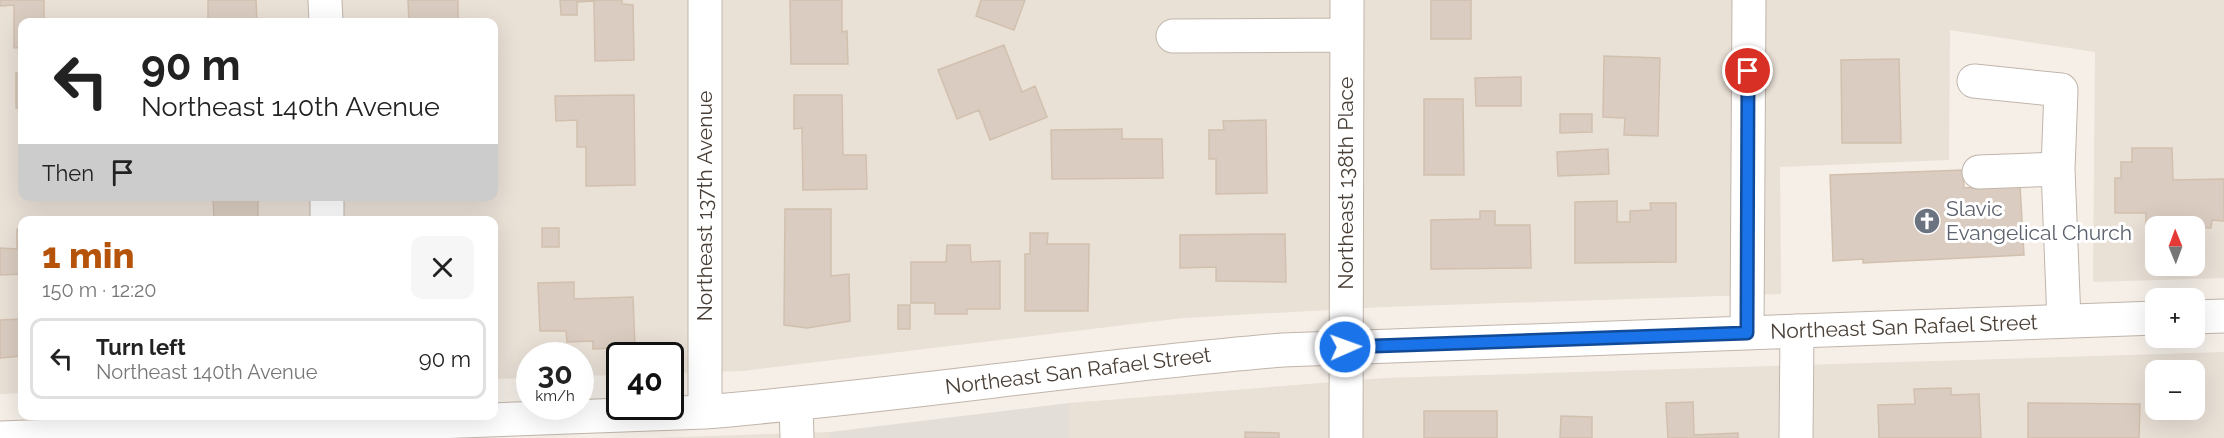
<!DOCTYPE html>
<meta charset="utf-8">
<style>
body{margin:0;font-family:Raleway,sans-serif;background:#f6f6f6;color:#222;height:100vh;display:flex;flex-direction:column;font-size:22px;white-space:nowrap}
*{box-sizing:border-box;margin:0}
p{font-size:20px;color:#767676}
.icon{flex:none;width:33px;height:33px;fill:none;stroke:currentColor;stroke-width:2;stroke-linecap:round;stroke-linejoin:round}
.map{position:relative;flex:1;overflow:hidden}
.drawer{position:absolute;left:18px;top:216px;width:480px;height:204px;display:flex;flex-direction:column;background:#fff;border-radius:12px;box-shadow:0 6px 24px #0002}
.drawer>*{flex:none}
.hud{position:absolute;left:18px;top:18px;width:480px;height:183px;border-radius:12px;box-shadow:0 6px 24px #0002;background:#fff;color:#222;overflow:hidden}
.needle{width:39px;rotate:359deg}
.buttons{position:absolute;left:2145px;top:216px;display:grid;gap:12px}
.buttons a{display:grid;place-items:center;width:60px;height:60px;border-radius:12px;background:#fff;box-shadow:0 6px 24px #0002;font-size:30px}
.speed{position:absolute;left:516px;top:342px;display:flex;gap:12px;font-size:30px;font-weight:700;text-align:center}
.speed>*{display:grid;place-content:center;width:78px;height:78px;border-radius:50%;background:#fff;box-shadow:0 6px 24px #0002;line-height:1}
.speed small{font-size:15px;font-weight:400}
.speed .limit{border:3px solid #111;border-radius:9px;background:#fff;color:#111}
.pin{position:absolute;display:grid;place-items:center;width:51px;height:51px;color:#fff;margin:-26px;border:3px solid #fff;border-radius:50%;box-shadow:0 2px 6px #0007}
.me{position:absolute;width:66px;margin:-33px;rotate:88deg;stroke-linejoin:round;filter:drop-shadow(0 0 4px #0008)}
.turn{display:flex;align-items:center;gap:21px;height:126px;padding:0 24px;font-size:27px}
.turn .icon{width:78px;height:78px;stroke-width:2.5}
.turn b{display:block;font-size:42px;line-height:51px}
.then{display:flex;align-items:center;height:57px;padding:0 24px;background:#0003;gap:12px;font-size:22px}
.round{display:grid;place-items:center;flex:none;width:63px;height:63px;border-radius:12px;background:#f6f6f6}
.head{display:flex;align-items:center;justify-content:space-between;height:102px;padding:0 24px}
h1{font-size:36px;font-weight:800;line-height:45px;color:#b45309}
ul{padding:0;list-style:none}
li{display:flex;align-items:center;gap:18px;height:81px;margin:0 12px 9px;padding:0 12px;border:3px solid #e0e0e0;border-radius:12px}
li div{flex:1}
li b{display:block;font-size:22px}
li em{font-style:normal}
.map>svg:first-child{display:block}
</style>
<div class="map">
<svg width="2224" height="438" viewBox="0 0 2224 438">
<rect width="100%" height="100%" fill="#f5efe8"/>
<path fill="#e9e0d6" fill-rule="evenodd" d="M0,0H2224V278L2093,282L2095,52L1950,30L1949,160L1780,167L1781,294L1383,307L1183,318L742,371L671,373L670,356H620L619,375L581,376L580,356H530L529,378L494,379V220H22V393L0,394ZM22,22H494V196H22ZM2156,226H2194V266H2156Z
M2224,352V438H1069V403L1385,378ZM2156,370H2194V410H2156Z
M830,432V438H652Z"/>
<path fill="#e4ded9" d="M1069,403V438H830V432Z"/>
<path fill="#daccc0" stroke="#d2c0af" stroke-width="1.5" d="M0,0H44V22H22V47L14,48V5L0,6Z
M208,0H256L257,22H208Z
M408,0H458V22H409Z
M560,0H622V4L633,5L634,60L595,61L594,1L577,2V15H561Z
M790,0H842V32L847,31L848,64H791Z
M981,0H1025L1014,30L976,16Z
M1431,0H1471V39H1431Z
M1004,45L1022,92L1035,86L1047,117L990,140L979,110L957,119L938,70Z
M1604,56L1660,58L1658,136L1624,135L1625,118L1603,117Z
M1899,59L1901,143H1842L1841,60Z
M16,73H22V108H16Z
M1521,77V106H1476L1475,78Z
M634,95L635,185L586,186V147H577V120L556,121L555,96Z
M794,95H842L843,155H866L867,189L803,190L802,128L794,129Z
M1424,99H1463L1464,175H1424Z
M1560,114H1592V132L1560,133Z
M1266,120L1267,193L1216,194V159H1209V130H1224L1223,121Z
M1122,129V139H1162L1163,178L1052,179L1051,130Z
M2132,148H2172L2173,180L2224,179V221L2212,220L2211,228L2156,226V234L2146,235V213H2115V178H2121V162H2132Z
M1608,149L1609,174L1558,176L1557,152Z
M1963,170L1964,188L2020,185L2024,255L1863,263V259L1833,261L1830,175Z
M213,196H258V220H214Z
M1617,201V222H1630V211L1651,210L1650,203H1676V262L1575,263V202Z
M785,209H831V276L849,274L850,321L807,328L784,325Z
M1480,211H1495V225H1530L1531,268L1431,269V220L1480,219Z
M542,228H559V247H542Z
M17,229H22V274L0,275V248L17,249Z
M1030,233H1048L1047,244H1089L1088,311H1025V254H1030Z
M1285,234L1286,282L1216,281V267L1180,268V235Z
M947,245H970L971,262L1000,261V309H967V314H935V303H911V262H946Z
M574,282V299L633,297L635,347L593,349V341L567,342L566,331H540L538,283Z
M898,305H910V329H898Z
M22,319V356L0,358V320Z
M1951,388V395L1979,394L1981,438H1879L1878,405L1915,404L1914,389Z
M1693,402L1694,435L1738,433V438H1668L1666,403Z
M2028,403L2140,404L2139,438H2028Z
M1424,411H1497V438H1424Z
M1561,416L1592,417V438H1560Z
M1245,432L1279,433V438H1245Z"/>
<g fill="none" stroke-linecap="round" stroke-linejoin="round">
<defs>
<path id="minor" d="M325,0L326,22
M705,0V412
M1173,36L1347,35
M1974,81L2061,90L2058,169
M1979,172L2058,169L2064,321
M327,196V220
M2194,317L2224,316
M1747,333L1749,0
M796,405L797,438
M1,438L705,412C898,396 1090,366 1283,350L2156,318
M1346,438L1347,0
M1796,438L1797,331"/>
</defs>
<use href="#minor" stroke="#c1b5aa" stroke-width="35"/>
<use href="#minor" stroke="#fff" stroke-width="33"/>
</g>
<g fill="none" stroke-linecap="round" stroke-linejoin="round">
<defs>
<path id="route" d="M1345,347L1747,333L1748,71"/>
</defs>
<use href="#route" stroke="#114b97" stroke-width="15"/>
<use href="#route" stroke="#1a73e8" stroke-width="10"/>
</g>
<defs>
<symbol id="church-disc" viewBox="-11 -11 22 22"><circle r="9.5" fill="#6b7280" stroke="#fff"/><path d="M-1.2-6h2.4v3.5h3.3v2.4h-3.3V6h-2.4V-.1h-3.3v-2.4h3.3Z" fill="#fff"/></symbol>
</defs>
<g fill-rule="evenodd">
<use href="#church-disc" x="1912" y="206" width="30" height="30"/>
</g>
<g text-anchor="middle" stroke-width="6" stroke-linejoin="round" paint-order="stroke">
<g font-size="21" fill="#493f36" stroke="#fff">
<text transform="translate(1346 183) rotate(-90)" y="7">Northeast 138th Place</text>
<text transform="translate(705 206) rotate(-90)" y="7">Northeast 137th Avenue</text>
<text transform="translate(1904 327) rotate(-2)" y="7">Northeast San Rafael Street</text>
<text transform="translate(1078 371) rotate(-7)" y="7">Northeast San Rafael Street</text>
</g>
<g font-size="21" fill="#5b616d" stroke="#fff" text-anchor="start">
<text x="1946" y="216">Slavic<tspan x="1946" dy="24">Evangelical Church</tspan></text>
</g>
</g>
</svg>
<div class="buttons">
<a><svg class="needle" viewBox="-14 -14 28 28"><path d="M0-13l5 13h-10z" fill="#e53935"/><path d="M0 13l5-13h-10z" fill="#767676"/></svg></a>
<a>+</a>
<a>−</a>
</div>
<div class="speed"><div>30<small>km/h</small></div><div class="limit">40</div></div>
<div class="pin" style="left:1748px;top:71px;background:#d93025"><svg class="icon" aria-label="arrive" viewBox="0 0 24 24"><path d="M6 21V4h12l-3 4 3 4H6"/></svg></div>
<svg class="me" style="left:1345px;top:347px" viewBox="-20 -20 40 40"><circle r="17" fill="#1a73e8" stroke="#fff" stroke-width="3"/><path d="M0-11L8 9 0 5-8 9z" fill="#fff"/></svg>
<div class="hud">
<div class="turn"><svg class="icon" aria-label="left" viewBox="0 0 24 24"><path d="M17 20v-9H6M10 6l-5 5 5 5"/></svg><div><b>90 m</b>Northeast 140th Avenue</div></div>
<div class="then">Then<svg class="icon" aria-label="arrive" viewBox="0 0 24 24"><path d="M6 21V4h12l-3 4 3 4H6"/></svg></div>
</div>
<section class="drawer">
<div class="head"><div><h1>1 min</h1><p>150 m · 12:20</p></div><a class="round"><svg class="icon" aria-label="close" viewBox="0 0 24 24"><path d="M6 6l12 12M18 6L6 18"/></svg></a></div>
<ul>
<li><svg class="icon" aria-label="left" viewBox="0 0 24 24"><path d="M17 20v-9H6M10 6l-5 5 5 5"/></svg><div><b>Turn left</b><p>Northeast 140th Avenue</p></div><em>90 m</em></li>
</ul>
</section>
</div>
